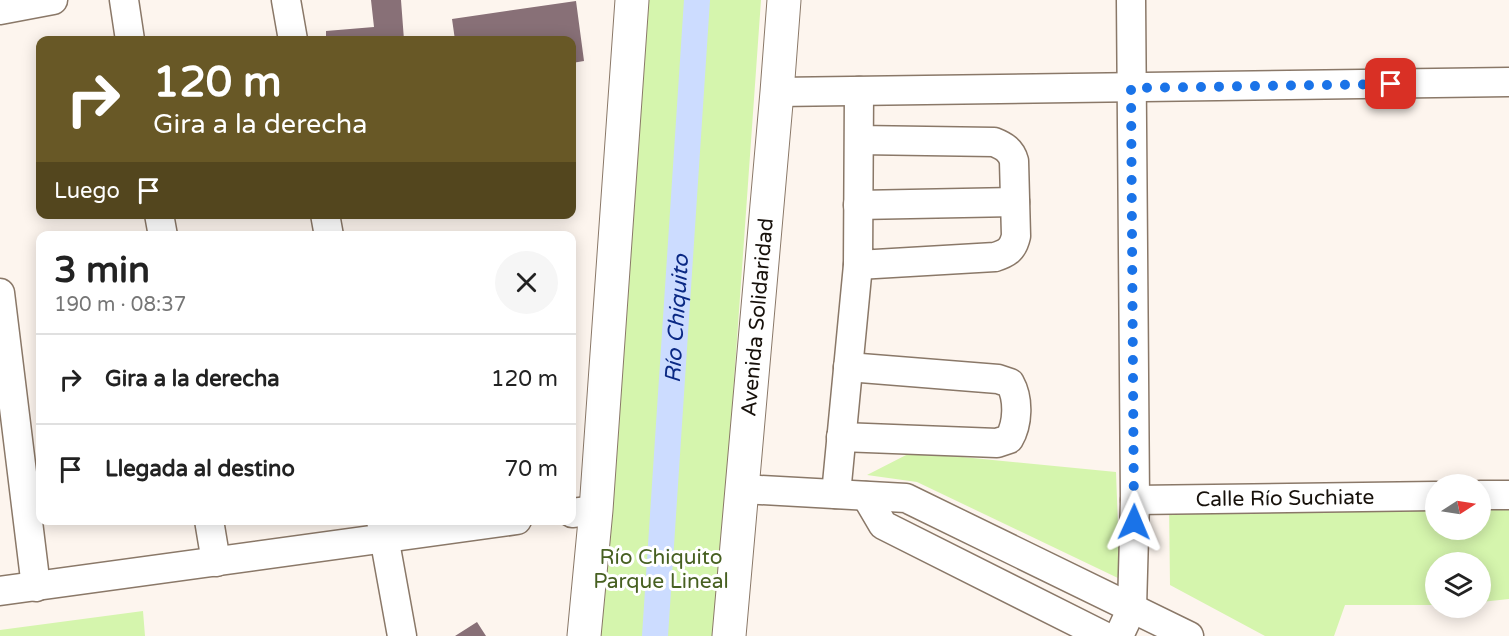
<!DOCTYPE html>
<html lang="es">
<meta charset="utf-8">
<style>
body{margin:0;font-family:"Varela Round",sans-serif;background:#f6f6f6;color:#222;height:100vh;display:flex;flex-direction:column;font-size:22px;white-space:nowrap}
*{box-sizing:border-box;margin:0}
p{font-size:20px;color:#767676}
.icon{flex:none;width:33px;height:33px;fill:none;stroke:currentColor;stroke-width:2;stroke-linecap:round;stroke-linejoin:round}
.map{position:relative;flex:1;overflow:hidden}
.panel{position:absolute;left:36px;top:231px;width:540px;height:294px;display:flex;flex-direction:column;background:#fff;border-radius:12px;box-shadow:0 3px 15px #0003}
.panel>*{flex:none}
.hud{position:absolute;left:36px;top:36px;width:540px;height:183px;border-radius:12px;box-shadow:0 3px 15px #0003;background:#685826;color:#fff;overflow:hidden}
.needle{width:39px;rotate:78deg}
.fabs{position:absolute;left:1425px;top:474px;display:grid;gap:12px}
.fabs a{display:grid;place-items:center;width:66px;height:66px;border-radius:50%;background:#fff;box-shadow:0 3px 15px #0003;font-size:30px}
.pin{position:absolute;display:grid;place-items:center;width:51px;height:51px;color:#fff;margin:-26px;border-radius:12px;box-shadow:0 3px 9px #0006}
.me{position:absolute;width:66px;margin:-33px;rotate:1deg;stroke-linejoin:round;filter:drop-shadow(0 0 4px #0008)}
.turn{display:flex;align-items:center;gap:21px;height:126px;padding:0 18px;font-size:27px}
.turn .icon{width:78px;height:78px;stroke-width:2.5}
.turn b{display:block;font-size:42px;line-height:51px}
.then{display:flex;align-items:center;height:57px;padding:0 18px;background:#0003;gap:12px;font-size:22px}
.round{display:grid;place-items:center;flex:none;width:63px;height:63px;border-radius:32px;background:#f6f6f6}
.head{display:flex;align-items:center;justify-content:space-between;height:102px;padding:0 18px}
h1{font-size:36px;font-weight:700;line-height:45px}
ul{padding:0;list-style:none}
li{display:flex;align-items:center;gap:18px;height:90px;padding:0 18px;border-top:2px solid #e0e0e0}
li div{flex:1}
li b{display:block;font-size:22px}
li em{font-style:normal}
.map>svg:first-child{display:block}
</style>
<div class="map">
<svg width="1509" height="636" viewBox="0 0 1509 636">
<rect width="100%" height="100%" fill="#fdf5ee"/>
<path fill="#d5f5ad" d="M643,0H761L716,636H596Z
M912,452L1116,472L1120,579L917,482L867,475Z
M1169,502L1435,504L1436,530H1480L1481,504H1509V599L1481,602L1480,562H1436L1435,605H1345L1334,636H1265L1170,585Z
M143,611L145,636H0V630Z"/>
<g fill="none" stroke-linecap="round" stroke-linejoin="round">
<path stroke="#ccdcff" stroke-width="26" id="s1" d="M655,636L697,0"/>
</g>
<path fill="#887077" d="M371,0H401L404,40H326V31L374,27Z
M576,1L584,61L572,63V40H455L452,19Z
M477,622L486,636H455Z"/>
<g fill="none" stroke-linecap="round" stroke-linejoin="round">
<defs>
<g id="minor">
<path d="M124,0L130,40"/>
<path d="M286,0L293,40"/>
<path d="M0,10L53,0"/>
<path d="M777,92L1509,82"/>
<path d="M859,140L994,142C1004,146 1011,150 1014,161L1016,236C1013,249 1008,253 995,257L858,265L859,91"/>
<path d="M858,205L1015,202"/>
<path d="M159,214L163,236"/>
<path d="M325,214L329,236"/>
<path d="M0,293L36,587"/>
<path d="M841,437L997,443L1009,439C1018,424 1019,399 1010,383L998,379L848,367"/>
<path d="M742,489L906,498L1189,636"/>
<path d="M836,494L858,265"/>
<path d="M1480,495H1509"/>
<path d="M866,496L883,525L1104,636"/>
<path id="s2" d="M1135,500L1436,496"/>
<path d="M572,513L596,510"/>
<path d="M209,520L216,562"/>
<path d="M381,520L402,636"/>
<path d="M0,591L517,520"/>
<path d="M1119,636L1132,608L1135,500L1131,0"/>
</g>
<g id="major">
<path d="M584,636L596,510L632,0"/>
<path id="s3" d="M729,636L777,92L784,0"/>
</g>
</defs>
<use href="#minor" stroke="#8a7868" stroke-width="31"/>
<use href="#major" stroke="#8a7868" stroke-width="35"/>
<use href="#minor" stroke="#fff" stroke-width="28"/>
<use href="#major" stroke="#fff" stroke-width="33"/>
</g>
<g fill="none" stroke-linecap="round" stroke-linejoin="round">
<path stroke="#1a73e8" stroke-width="10" stroke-dasharray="0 18" d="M1134,522L1131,88L1391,84"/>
</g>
<g text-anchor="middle" stroke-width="6" stroke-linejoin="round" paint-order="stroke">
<g font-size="21" fill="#17110b" stroke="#fff">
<text dy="7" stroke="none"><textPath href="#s3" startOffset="320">Avenida Solidaridad</textPath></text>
<text dy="7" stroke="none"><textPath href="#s2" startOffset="150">Calle Río Suchiate</textPath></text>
</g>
<g font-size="21" fill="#476021" stroke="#fff">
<text x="661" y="564">Río Chiquito<tspan x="661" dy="24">Parque Lineal</tspan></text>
</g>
<g font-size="22" font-style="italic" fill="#0a2884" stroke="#fff">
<text dy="8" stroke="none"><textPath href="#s1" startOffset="318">Río Chiquito</textPath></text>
</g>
</g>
</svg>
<div class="fabs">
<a><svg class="needle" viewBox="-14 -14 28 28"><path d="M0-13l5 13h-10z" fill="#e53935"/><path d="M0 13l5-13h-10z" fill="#767676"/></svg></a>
<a><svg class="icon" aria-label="layers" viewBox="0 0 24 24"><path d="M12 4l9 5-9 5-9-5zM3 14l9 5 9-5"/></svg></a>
</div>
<div class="pin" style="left:1391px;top:84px;background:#d93025"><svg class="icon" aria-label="arrive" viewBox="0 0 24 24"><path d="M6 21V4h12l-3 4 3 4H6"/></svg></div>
<svg class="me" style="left:1134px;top:522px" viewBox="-20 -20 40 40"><path d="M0-17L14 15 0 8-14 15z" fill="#1a73e8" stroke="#fff" stroke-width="4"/></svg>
<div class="hud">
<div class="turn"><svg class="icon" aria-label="right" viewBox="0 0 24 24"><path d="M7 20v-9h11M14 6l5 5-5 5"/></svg><div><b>120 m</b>Gira a la derecha</div></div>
<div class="then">Luego<svg class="icon" aria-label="arrive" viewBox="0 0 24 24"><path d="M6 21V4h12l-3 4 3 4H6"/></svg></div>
</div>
<section class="panel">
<div class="head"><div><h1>3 min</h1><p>190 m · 08:37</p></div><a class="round"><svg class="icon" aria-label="close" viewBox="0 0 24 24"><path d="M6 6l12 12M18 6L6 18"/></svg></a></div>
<ul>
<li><svg class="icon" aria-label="right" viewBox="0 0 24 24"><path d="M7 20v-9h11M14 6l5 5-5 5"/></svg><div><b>Gira a la derecha</b></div><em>120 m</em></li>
<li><svg class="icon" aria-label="arrive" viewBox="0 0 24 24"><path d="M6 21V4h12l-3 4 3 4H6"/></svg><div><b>Llegada al destino</b></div><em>70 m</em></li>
</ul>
</section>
</div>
